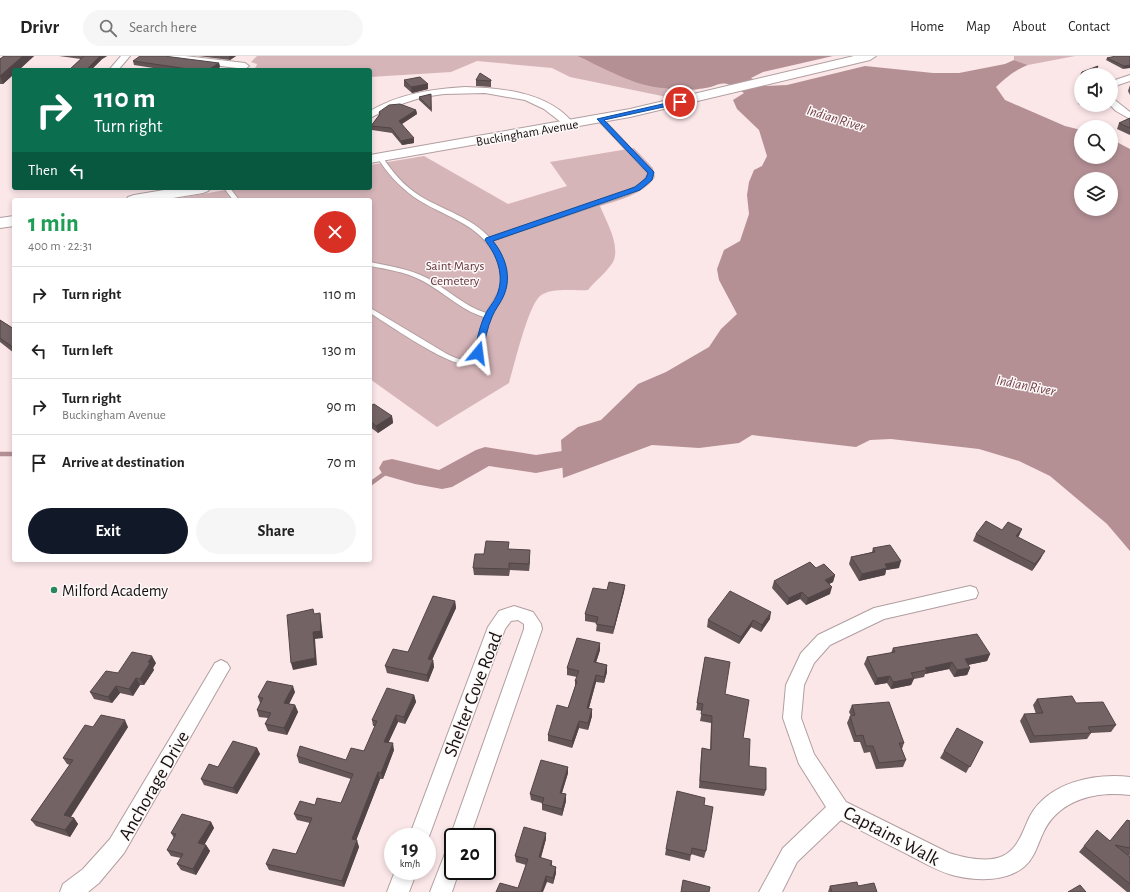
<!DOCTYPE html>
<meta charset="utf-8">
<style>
body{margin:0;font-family:"Alegreya Sans",sans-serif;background:#f6f6f6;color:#222;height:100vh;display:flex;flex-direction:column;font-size:15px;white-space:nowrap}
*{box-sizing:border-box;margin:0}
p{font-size:13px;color:#767676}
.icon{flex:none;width:22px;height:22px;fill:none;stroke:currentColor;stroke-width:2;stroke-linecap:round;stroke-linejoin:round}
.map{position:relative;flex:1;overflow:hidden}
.sheet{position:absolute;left:12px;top:142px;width:360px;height:364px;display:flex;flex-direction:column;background:#fff;border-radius:4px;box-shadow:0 2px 6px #0003}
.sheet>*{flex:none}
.guide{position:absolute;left:12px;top:12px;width:360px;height:122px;border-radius:4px;box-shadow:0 2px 6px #0003;background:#0b6e4f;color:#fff;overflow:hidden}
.fabs{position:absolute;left:1074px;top:12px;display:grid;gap:8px}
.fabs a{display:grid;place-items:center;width:44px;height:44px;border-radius:50%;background:#fff;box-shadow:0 2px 6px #0003;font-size:20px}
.speed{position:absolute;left:384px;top:772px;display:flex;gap:8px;font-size:20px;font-weight:700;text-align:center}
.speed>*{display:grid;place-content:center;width:52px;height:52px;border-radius:50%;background:#fff;box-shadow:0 2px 6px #0003;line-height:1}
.speed small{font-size:10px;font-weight:400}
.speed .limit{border:2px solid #111;border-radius:6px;background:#fff;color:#111}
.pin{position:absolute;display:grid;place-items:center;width:34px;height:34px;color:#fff;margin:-17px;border:2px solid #fff;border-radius:50%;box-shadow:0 1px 4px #0007}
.me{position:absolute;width:44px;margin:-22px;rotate:16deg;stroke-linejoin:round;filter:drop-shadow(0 0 3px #0008)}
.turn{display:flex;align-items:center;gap:14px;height:84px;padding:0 16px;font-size:18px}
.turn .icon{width:52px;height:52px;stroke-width:2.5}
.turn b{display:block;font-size:28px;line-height:34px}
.then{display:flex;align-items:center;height:38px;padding:0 16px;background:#0003;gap:8px;font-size:15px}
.round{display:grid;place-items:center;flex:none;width:42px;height:42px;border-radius:21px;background:#f6f6f6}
.summary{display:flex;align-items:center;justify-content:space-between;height:68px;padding:0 16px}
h1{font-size:24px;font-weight:700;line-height:30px;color:#1e9e55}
.button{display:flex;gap:8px;margin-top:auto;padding:8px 16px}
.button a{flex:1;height:46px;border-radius:24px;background:#111827;color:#fff;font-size:16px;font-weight:700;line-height:46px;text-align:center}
.button a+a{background:#f6f6f6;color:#222}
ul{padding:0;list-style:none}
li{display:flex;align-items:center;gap:12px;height:56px;padding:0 16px;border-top:1px solid #e0e0e0}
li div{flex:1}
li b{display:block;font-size:15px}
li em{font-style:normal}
header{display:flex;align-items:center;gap:24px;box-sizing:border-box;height:56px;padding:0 20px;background:#fff;border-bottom:1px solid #e0e0e0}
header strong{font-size:19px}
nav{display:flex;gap:22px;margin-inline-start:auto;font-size:14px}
.search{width:280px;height:36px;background:#f6f6f6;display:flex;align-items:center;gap:10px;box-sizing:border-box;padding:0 14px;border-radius:22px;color:#767676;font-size:15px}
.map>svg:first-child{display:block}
</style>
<header>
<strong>Drivr</strong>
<div class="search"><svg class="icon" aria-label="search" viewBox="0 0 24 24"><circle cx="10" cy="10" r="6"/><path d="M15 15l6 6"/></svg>Search here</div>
<nav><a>Home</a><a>Map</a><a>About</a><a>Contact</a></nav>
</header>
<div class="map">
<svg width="1130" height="836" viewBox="0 0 1130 836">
<rect width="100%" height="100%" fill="#fbe6e8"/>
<path fill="#d6b5b9" d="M257,0H577L613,17L646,29L699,33L667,41L570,21L552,12L477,5L451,16L370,21V14H251L256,11L257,8L251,6Z
M1014,0H1075L1028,9L1014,4Z
M634,92L653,112L655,121C643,139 619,144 600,150C606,165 621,190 613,206C607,216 595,225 588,234C575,235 551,231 540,240C528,250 514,310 509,327L437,371L370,323V144H168L237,132H370V109L424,100L508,148L567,130L550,106Z"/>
<path fill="#b49095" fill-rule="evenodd" d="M577,0H833L763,16L751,22L766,30L787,29L865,10L933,17H959L1005,8L1014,4L1028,9C1015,14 1006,21 996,31L1005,44L1065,70L1081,74V101H1111V83L1130,93V495L1107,468L1050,420L1019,405L979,393L891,383L870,384L856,391L752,379L739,387L699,392L652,389L563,422L561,384L578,371L601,364L638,328L666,316L709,291L721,273L737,258L719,224L717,213L724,194L740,185L749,158L747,139L749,126L754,114L762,110L767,100L759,74L737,53L733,44L744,37C718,19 722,32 698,33C682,34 661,33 645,29C622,23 599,10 577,0ZM1081,123H1111V153H1081Z"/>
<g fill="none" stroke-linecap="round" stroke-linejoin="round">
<path stroke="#b49095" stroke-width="4.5" d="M0,398H14
M370,428L392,412"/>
<path fill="#b49095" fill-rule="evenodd" d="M485,391L536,399L562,395L571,398L575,404L571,410L536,417L489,410L452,431L442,433L415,428L383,419L379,412L383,405L392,403L439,414L476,394Z"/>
<defs>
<path id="service" d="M598,62H602L653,116C654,128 637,134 627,139L492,185C501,196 508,210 507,224C507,239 495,250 490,263C486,274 486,287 480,298C477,303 473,307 466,308C448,310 388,268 370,257V252L372,253L447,298C457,303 467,308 474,297L484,261C460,254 443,235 421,224C405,216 387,213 370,210V206C389,210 410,213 427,222C447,233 464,250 486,257C491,248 499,239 501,228C502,218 499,209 496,201C479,166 443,161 414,141C399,130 387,117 377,101L378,100H382C392,116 404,130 420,140C443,154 471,161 490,182L623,137C632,132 645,128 648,117L598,64Z
M224,132H230L239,144H233Z"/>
<path id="minor" d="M121,0H130L118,14H109Z
M161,0H185L245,7L249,10L245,13L165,3Z
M1130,19V25L1118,29L1114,35L1111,36L1112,25Z
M465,31C502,32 549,36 574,68L572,70H566L544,53L525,44L485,37L444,38L423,41L389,52L370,62V55C399,38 431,33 465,31Z
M1111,41L1130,56V63L1116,55L1110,49Z
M970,530L976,532L978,537L976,542L884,563L830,589L814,607L804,629L801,662L814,698L846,746L949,797C965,802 988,807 1003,800C1019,792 1023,774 1030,760C1049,726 1095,717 1130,721V739C1097,735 1060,743 1044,775C1038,787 1035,801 1025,810C1007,826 978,825 956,820C939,816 924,807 909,799C886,788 864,776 841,764L797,806L782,836H759L783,792L826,751L799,708L783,662L786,629L801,597L818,579L874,552Z
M514,550L533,556L541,568L542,573L470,781H453V788L450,781L524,573V568L518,564L511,565L505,573L427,786V781H409L488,571L499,555Z
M221,604L227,607L230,612L227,617L124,797L99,827L88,836H60L63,828L83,813L110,783L215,607Z
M453,792V815H459L452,836H430L446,795Z
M395,815H417L409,836H387Z"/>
<path id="secondary" d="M854,0H876L870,4L630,61L370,107V99L630,53Z
M176,132H211L208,135L203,137L161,144H126L128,141L134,139Z
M14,160V170L0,172V162Z"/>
</defs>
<use href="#service" stroke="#b19ea0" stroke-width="2"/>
<use href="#minor" stroke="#b19ea0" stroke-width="2"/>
<use href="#secondary" stroke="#b19ea0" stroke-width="2"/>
<use href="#service" fill="#fff" fill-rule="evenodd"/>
<use href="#minor" fill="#fff" fill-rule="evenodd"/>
<use href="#secondary" fill="#fff" fill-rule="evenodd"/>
</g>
<path fill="#645557" d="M4,0H34L3,28H0V3Z
M59,0H107L102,3L91,14H69L81,3Z
M198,0H236L230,4Z
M1130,0L1123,13L1106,4L1107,2Z
M133,5L219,7L220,11L216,14H166L134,9Z
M1098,10L1094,19H1081V46L1079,49L1074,33L1076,29L1082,16Z
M404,24L428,28V33L412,37L404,30Z
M476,24H491V31L476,30Z
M1130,29V39L1128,35Z
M431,38L432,56L419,44V41Z
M416,54L417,58L402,68L414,87L402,89L392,77L372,74L371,70L379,59V56Z
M1130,62V79L1117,73L1119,67Z
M0,264L14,273V297L0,286Z
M370,350L392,360L393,367L378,377L370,371Z
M1022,473L1018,481L1041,502L1032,515L973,485L976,478L1002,474Z
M873,492L899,512L886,514L885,519L859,525L849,508L851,501L872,496Z
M510,493L530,501L529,515L510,514L509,520L474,519L473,512L484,498Z
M816,512L835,519L833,526L829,528L830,538L806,549L800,543L787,549L772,532L774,525Z
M625,529L624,536L613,578L596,575L597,567L585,565V558L607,534Z
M455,545L456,552L432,604H433L434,611L428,626L387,617L385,610L408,596Z
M770,563L761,576L751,571L739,588L707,571L708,564Z
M893,592L990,598L987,605L968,609L970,612L967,619L954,621L949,613L925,618L924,621L914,623L911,629L891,633L887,627L875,629L864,608L867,601L891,597Z
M600,594L596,606L607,609V616L604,627L596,626L589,652L592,653V660L588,674L579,672L572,692L548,685V679L568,652L575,631V625L577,621L567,619V612Z
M705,601L725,638L743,682L749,710L766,734L764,740L699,732L701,699L702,692L710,694L711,667L700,665L702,655L696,654Z
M156,607L153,612L154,614L144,629H140L133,640L120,637L112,647L94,643L90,636L118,617Z
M295,636L289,648L295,649L298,656L287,679L268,675L265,668L268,662L259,661L257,654L260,647L258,641Z
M414,639L416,646L405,668L398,666L388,687L394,694L383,723H380L356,784L359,791L344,831L269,814L266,808L296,798L310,767L297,764L294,758L315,749L341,747L351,723L299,707L297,700L346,704L364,695L375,670H373L372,664Z
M1037,643L1076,647L1116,669L1111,676L1091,677L1087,683L1030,687L1020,665L1024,658H1036L1033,649Z
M852,649L904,687L902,693L906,704L903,711L876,713L870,696L864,697L860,686H854L847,667L850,660H851L849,656Z
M93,671H128L71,761L74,762L78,768L70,781L36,770L31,764L70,709L67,708L63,702Z
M983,686L966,717L940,702L944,695Z
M257,692L260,698L237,738L204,729L201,723L218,711Z
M568,711V717L562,737L566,738V745L562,760L542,754V747L531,744L530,738Z
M704,749L706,795L704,802L691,798L690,805L665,799L666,793Z
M1130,765V800L1128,799L1130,801V836H1127L1079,796L1084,790L1110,785Z
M211,766L214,772L204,789H206L210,795L196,819L181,814L177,808L181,802L171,800L167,794L174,782L171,777Z
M546,783L541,802L552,805V810L556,811V817L553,828L547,826L518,832L526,809L516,806L515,800Z
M830,830H858L877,836H828Z"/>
<path fill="#514547" d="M23,0H34L19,14H14V18L3,28L0,20Z
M100,0H107L102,3L91,14H86Z
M229,0H236L230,4Z
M219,7L220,11L216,14H208Z
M1130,9V12L1123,13L1124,10Z
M428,28V33L412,37L411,31Z
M416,54L417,58L400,69L399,65Z
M414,82V87L402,89L401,85Z
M392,360L393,367L378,377L376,370Z
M1022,473L1019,480L1013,487L1016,480Z
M530,494V501L529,515V508Z
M1045,495L1041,502L1032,515L1035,508Z
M901,505L899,512L886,514L885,519L859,525L862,518L885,508Z
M835,519L833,526L823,531L825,524Z
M625,529L624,536L613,578L614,571Z
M832,531L830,538L806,549L808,542Z
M802,536L800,543L787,549L789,542Z
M455,545L456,552L429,610L428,603Z
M771,556L770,563L761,576L762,569Z
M320,557L321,564L323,582L315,583L317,609L293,614L291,607L313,576Z
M753,564L751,571L739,588L741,581Z
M600,587V594L594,613V606Z
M990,598L987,605L962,610L965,603Z
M152,600L156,607L153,612L154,614L144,629L140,623L148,606Z
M433,604L434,611L428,626L427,619Z
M952,606L949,613L925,618L927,614L925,612Z
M607,609V616L604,627V621Z
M970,612L967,619L954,621L957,614Z
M596,619V626L587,659V652Z
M890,620L887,627L875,629L877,622Z
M136,622L140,629L133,640L129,633Z
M914,622L911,629L891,633L893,626Z
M116,630L120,637L112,647L108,641Z
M293,630L295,636L286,654L284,647Z
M414,639L416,646L405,668L404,661Z
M295,649L298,656L287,679L284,672Z
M592,653V660L588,674V667Z
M396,659L398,666L386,692L384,686Z
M125,664L128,671L68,765L64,759Z
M579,665V672L572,692V685Z
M393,687L394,694L383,723L381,717Z
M257,692L260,698L237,738L233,732Z
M568,711V717L560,743V737Z
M378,716L380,723L354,790L352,783Z
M566,738V745L562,760V753Z
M74,762L78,768L70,781L65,774Z
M211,766L214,772L202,793L198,787Z
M546,777V783L539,807V801Z
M357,784L359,791L344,831L342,825Z
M206,789L210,795L196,819L193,813Z
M556,811V817L553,828V822Z
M546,820L547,826L543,836H541Z"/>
<path fill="#746365" stroke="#514547" d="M4,0H23L0,20V3Z
M84,0H100L86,14H69Z
M140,0H164L219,7L208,14H195L133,5Z
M1116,0H1130V9L1124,10L1107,2Z
M1098,10L1093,19H1081V45L1076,29L1082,16Z
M480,17L491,24V25L476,24Z
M420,21L428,28L411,31L404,24Z
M431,38V53L419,41Z
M400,48L416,54L399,65L414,82L401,85L391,72L371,70L380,58L379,56L389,49Z
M1130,62V72L1119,67Z
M0,264L14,273V292L0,282Z
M374,348L392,360L376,370L370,365V350Z
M986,465L1002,474L1008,466L1022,473L1016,480L1045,495L1035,508L976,478Z
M486,485L509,486L508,493L530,494L529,508L509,507V513L473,512L475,498H484Z
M890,489L901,505L885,508L887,512L862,518L851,501L875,496L873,492Z
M810,506L816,512L824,508L835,519L825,524L832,531L808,542L802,536L789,542L774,525Z
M609,526L625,529L614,571L596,568L598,561L585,558L593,532L607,534Z
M730,535L771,556L762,569L753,564L741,581L708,564Z
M433,540L455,545L428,603L433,604L427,619L385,610L393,593L408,596Z
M313,553L314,558L320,557L321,575L313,576L315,602L291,607L287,559Z
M977,578L990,598L965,603L970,612L957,614L952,606L925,612L927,614L911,617L914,622L893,626L890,620L877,622L867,601L895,596L893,592Z
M577,582L600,587L594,606L607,609L604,621L596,619L587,652L592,653L588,667L579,665L572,685L548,679L557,649L568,652L577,625H575L579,615L567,612Z
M132,596L152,600L148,606L150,607L140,623L136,622L129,633L116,630L108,641L90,636L106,615L118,617Z
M705,601L730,606L725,638L749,644L743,682L750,683L749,710L766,712V734L700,725L702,692L711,694L712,660L701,658L703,648L697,647Z
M267,625L293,630L284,647L295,649L284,672L265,668L271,657L257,654L263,642L258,641Z
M387,632L414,639L404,661L396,659L384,686L393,687L381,717L378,716L352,783L357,784L342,825L266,808L273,793L296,798L312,762L294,758L300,745L315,749L317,742L341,747L353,718L297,700L300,690L346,704L351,692L364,695L377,665L372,664Z
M1072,640L1076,647L1103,646L1116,669L1088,671L1091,677L1034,680L1024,658L1043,657L1037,643Z
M889,646L904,687H899L906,704L879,707L873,690H866L863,679L856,680L850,660L855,659L852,649Z
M101,659L125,664L64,759L74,762L65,774L31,764L73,704L63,702L85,669L93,671Z
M957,672L983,686L970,711L944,695Z
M233,685L257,692L233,732L201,723L209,708L218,711Z
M541,704L568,711L560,737L566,738L562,753L542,748L544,742L530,738Z
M677,735L705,742L704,749L713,751L706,795L692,792L691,799L666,793Z
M182,758L211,766L198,787L206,789L193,813L177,808L183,798L167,794L176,778L171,777Z
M1127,764L1130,765V792L1115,789L1130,801V828L1084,790L1097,774L1110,785Z
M524,771L546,777L539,801L552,805L550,809L556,811L553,822L546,820L541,836H496L500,827L518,832L528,803L515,800Z
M683,824L710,831L709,836H681Z
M857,826L858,830L874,827L877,836H832L830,830Z
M1080,829L1086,836H1068Z"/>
<path fill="#1a73e8" stroke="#114b97" d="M680,44L682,47L604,64L654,116L652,124L640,134L493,185C505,200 512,220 504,239C501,247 495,253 492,261C487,272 485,285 482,297L475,299L474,297C477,285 479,272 484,261C487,253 494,247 497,239C505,219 497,200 485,184L486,182L635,131L646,122L648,117L597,63Z"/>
<circle fill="#2a865c" stroke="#fcf8f8" stroke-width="1.5" cx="54" cy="534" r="4"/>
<g text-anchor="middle" stroke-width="3" stroke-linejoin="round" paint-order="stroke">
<g font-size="13" fill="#160f10" stroke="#fcf8f8">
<text transform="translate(527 76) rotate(-10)" y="5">Buckingham Avenue</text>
</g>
<g font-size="13" fill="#64313b" stroke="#fcf8f8">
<text x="455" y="214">Saint Marys<tspan x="455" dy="15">Cemetery</tspan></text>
</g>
<g font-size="14" font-style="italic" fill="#744048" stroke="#fcf8f8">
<text transform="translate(836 62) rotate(17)" y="5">Indian River</text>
<text transform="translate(1026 329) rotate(11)" y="5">Indian River</text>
</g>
<g font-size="16" fill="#160f10" stroke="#fcf8f8" text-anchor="start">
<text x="62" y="540">Milford Academy</text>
</g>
<g font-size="19" fill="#160f10" stroke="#fcf8f8">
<text transform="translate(472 638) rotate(-69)" y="7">Shelter Cove Road</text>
<text transform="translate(153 729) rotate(-60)" y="7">Anchorage Drive</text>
<text transform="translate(892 779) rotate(28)" y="7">Captains Walk</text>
</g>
</g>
</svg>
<div class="fabs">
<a><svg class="icon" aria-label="sound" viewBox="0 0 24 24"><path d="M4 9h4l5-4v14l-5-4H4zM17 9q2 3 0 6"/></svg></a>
<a><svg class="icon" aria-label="search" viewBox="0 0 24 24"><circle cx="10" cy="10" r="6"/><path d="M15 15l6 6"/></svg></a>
<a><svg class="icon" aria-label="layers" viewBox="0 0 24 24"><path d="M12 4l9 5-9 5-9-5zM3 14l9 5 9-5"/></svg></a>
</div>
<div class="speed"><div>19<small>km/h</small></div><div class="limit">20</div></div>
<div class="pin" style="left:680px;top:46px;background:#d93025"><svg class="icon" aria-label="arrive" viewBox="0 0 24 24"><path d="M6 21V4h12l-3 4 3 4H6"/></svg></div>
<svg class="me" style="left:478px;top:297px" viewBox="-20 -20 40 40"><path d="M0-17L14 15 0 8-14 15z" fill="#1a73e8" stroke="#fff" stroke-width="4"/></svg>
<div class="guide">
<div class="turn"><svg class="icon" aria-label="right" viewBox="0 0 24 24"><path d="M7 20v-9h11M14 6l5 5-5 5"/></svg><div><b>110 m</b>Turn right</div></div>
<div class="then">Then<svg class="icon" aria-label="left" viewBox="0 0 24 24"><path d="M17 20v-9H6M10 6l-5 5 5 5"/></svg></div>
</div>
<section class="sheet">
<div class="summary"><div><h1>1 min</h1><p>400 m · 22:31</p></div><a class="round" style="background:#d93025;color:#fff"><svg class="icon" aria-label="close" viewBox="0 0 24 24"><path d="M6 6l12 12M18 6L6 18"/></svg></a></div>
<ul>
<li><svg class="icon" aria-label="right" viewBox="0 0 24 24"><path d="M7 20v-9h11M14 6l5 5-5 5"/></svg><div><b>Turn right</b></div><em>110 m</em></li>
<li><svg class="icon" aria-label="left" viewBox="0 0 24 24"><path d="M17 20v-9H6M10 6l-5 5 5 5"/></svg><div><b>Turn left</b></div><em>130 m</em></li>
<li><svg class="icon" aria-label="right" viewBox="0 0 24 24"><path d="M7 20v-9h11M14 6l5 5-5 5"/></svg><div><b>Turn right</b><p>Buckingham Avenue</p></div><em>90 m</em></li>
<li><svg class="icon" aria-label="arrive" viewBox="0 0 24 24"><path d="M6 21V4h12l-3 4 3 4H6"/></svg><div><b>Arrive at destination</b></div><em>70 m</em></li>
</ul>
<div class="button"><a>Exit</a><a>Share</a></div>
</section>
</div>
